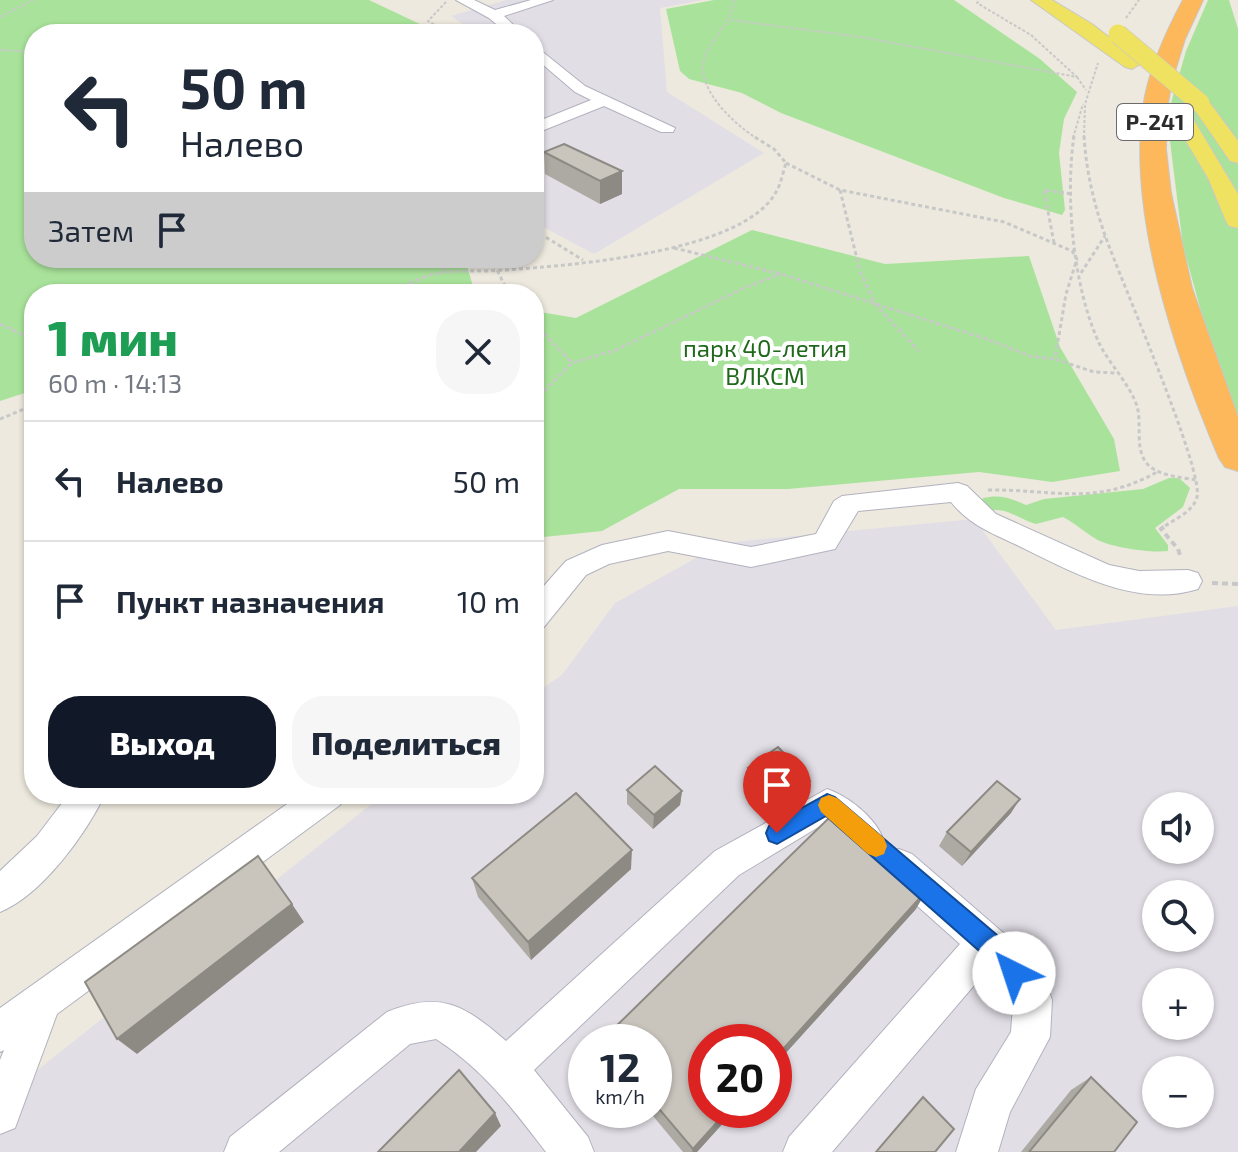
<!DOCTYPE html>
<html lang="ru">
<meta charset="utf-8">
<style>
body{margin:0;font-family:"Exo 2",sans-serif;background:#f6f6f7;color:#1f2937;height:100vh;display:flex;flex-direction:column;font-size:30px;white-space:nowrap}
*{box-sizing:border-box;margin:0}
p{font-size:26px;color:#747a83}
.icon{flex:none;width:44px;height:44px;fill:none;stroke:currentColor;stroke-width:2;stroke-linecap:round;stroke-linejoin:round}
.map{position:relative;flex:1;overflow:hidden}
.panel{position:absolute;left:24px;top:284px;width:520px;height:520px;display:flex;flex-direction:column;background:#fff;border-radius:32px;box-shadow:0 2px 6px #0004}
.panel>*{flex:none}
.top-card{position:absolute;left:24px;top:24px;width:520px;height:244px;border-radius:32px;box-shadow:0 2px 6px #0004;background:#fff;color:#1f2937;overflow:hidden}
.fabs{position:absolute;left:1142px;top:792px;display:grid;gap:16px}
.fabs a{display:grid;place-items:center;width:72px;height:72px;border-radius:50%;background:#fff;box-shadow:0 2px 6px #0004;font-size:40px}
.speed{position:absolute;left:568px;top:1024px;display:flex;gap:16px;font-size:40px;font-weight:700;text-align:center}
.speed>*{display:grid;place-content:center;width:104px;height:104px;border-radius:50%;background:#fff;box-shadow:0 2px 6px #0004;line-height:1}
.speed small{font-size:20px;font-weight:400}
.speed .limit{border:12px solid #d22;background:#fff;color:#111}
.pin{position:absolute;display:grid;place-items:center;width:68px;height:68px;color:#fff;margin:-82px -34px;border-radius:50% 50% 50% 0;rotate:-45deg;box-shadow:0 0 8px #0007}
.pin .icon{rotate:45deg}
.me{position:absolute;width:88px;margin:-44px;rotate:319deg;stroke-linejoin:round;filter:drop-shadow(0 0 6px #0008)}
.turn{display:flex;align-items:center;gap:28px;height:168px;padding:0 24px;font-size:36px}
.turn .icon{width:104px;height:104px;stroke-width:2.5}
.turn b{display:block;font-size:56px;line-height:68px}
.then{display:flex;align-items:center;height:76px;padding:0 24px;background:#0003;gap:16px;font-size:30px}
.round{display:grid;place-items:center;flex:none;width:84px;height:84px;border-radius:32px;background:#f6f6f7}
.headline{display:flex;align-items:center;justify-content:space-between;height:136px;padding:0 24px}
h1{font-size:48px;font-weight:800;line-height:60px;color:#1e9e55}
.cta{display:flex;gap:16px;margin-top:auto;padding:16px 24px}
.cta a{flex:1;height:92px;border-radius:32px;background:#111827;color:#fff;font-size:32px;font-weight:800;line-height:92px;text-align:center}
.cta a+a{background:#f6f6f7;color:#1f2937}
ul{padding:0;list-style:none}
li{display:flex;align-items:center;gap:24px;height:120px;padding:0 24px;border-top:2px solid #e0e1e3}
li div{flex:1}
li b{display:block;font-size:30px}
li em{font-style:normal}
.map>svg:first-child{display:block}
</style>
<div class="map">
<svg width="1238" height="1152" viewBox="0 0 1238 1152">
<rect width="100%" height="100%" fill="#ede9de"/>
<path fill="#e2dee6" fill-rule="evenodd" d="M506,0H703L660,8L667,92L764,153L594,254L534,222V34H478L451,16Z
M974,519L1056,630L1238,606V1152H0V1100L384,794H534V694L562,675L615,603L723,543ZM1156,806H1200V850H1156ZM1156,894H1200V938H1156ZM1156,982H1200V1026H1156ZM586,1042H654V1110H586ZM706,1042H774V1110H706ZM1156,1070H1200V1114H1156Z"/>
<path fill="#a9e39b" d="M0,0H369L441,34H34V258H465L475,294H34V390L0,401Z
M714,0H954L1040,59L1077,92L1064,119L1059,153L1065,210L1062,215L1004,198L781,113L742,93L689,79L680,71L666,9Z
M1208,0H1229L1238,29V417L1209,340L1183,246L1167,117L1186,51Z
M752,230L885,264L1029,256L1060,347L1114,439L1120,471L1052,482L979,472L788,489H679L602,531L534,538V311L576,318Z
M1169,478H1179L1190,488L1183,507L1155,528L1168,545V551C1150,553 1112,548 1096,539C1084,532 1075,523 1063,517L1036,524C1017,519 1008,506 987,511L981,504L983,498C999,494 1011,498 1026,505L1044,499L1143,489Z"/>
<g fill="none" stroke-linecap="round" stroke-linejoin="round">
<defs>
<path id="minor" d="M456,0H474L495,10L531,0H553L504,16L523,34H508L489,18Z
M534,45L585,86L675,128L673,132H661L604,106L534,134V123L591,100L575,92L534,57Z
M958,483L967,486L996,514L1109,565L1139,571L1188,570L1198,573L1202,581L1198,589C1137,608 1076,574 1023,548C995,534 971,527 951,502L858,511L835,549L751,567L668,551L609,564L586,575L544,627L534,630V597L566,561L602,545L668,531L751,547L816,534L834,501L842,496Z
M827,789C848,796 873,816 882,836L877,847L865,852L853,847L825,823L739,875L534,1070L588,1137L594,1152H546C513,1109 483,1069 436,1039L410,1044L279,1152H224L230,1137L387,1012C441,990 464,1005 506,1041L715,851Z
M69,794H105C86,834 42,895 0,912V871L37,836Z
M301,794H345L340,805L57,1014L15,1128L0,1134V1060L4,1050L0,1052V1008Z
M899,849L912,854L1015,943L1047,986L1052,1000L1050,1037L1010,1112L998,1152H956L976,1089L1011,1032L1013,1005L988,969L832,1152H783L789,1137L960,944L886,878L881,866L886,854Z"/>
<path id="major" d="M1031,0H1052L1092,24L1142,63L1132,69L1125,67Z
M1200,97L1207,99L1238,141V163L1230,161L1190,103Z
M1185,115L1192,117L1238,194V228L1229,226L1226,221L1208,178L1174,121Z"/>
<path id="highway" d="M1183,0H1203L1185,39L1172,81L1167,109L1166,149L1171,193L1192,288L1238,417V471L1225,467L1219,458C1176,357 1124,207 1145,96C1152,62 1167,30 1183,0Z"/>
</defs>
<use href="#minor" stroke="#b2b2bf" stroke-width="2"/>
<use href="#major" stroke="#c8c8c8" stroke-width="2"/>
<use href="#highway" stroke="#c8c8c8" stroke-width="2"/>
<path stroke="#c8c8c8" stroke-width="2" stroke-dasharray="3 2" stroke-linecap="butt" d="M734,0C729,30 716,30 706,54C692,86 732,122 756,138
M446,2L428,21L452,34
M0,17L33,0
M1126,18L1139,0
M731,20L861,37L1077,77L1031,35L977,3L980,0
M0,50L34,52
M1077,77L1086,90
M1073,138L1083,104
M1084,138L1085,104L1098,63"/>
<path stroke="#c8c8c8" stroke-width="3" stroke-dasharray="4 3" stroke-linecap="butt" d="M1074,136C1065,196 1073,287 1099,343C1110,365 1129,383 1137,406C1142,424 1135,445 1145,461C1155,476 1180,477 1196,480
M1084,136C1086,170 1094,205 1106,238C1120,278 1204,470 1197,497C1193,513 1173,519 1161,529
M786,163L840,190L1004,222L1072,251L1077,259L1066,294L1055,359
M840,190L860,271L875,304L919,351
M534,230L583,260
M1054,243L1044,190L1072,194
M674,248L781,274L987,339L1030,356L1055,359L1094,372L1117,373
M491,258L509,294
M443,270L453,258
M1081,273L1105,236
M391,294C440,263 455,274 507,270C571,265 743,253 776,192C781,184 783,172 786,163L774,149L753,136
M534,323L572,363
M0,324L34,340
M534,401L572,363L616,350L744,288L781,274
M0,419L34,405
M988,490C1053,489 1095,507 1157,472"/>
<path stroke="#c8c8c8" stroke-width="4" stroke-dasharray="6 4" stroke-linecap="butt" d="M1164,527L1161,529L1178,549L1181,558
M1212,583L1238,584"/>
<use href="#minor" fill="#fff" fill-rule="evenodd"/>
<use href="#major" fill="#efe261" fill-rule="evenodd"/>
<use href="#highway" fill="#fcb85a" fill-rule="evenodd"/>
<defs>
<path id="major-bridge" d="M1118,34L1200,103"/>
</defs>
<use href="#major-bridge" stroke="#c8c8c8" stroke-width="20" stroke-linecap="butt"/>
<use href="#major-bridge" stroke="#efe261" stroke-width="19"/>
</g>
<path fill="#ada9a3" d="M564,144L622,194L600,204L545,174L544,152Z
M748,768L810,781L805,795L775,815L745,782Z
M627,790L682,791L680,805L653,829L627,804Z
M1011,813L962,866L939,846L947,832Z
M631,869L531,960L478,897L472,878Z
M916,909L774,1066V1042L706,1110H735L697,1152H683L648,1110H654V1042H602V1040Z
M1091,1077L1114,1152H1021L1071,1090Z"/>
<path fill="#8d8a84" d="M622,171V194L600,204V181Z
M810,781L805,795L775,815L778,801Z
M682,791L680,805L653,829L654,815Z
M1020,799L1011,813L962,866L971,852Z
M632,850L631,869L531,960L528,942Z
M927,890L916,909L774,1066V1059Z
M292,904L304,922L137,1054L117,1039Z
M728,1110H735L697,1152H692L693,1149Z
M495,1113L501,1126L476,1152H459Z"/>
<path fill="#c9c5bd" stroke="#8d8a84" stroke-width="2" d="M564,144L622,171L600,181L544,152Z
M778,747L810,781L778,801L748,768Z
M655,766L682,791L654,815L627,790Z
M997,781L1020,799L971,852L947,832Z
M576,793L632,850L528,942L472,878Z
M836,811L927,890L774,1059V1042H706V1110H728L693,1149L654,1103V1042H603L602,1040Z
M258,856L292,904L117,1039L85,982Z
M459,1070L495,1113L459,1152H378Z
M1091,1077L1137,1122L1114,1152H1029Z
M923,1097L954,1129L935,1152H876Z"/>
<path fill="#1a73e8" stroke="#114b97" stroke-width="2" d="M827,794L835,797L1011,947L1026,973L1023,981L1014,985L1005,981L994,964L826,816L777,844L769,841L766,833L769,826Z"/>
<path fill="#f59e0b" d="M829,795L837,798L884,838L887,846L884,854L876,857L868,854L821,812L818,805L821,798Z"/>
<g text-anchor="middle" stroke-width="8" stroke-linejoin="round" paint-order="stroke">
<rect fill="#fff" stroke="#6b6b6b" stroke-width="2" x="1117" y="104" width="76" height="36" rx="6"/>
<g font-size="22" font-weight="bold" fill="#2c2c2c">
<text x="1155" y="130">Р-241</text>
</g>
<g font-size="24" fill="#20691c" stroke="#fff">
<text x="765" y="357">парк 40-летия<tspan x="765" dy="28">ВЛКСМ</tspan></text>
</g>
</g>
</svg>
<div class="fabs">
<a><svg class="icon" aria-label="sound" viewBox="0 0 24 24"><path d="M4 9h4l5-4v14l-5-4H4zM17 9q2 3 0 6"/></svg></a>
<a><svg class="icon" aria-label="search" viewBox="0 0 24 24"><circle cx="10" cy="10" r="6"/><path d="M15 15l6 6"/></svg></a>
<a>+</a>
<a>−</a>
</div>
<div class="speed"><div>12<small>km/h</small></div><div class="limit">20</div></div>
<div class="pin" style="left:777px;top:833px;background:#d93025"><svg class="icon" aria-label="arrive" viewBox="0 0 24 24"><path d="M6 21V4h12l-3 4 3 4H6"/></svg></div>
<svg class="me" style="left:1014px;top:973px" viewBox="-20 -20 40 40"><circle r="19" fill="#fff"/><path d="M0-13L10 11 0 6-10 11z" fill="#1a73e8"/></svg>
<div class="top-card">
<div class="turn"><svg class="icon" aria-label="left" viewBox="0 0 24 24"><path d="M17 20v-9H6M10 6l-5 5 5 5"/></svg><div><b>50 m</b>Налево</div></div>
<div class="then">Затем<svg class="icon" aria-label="arrive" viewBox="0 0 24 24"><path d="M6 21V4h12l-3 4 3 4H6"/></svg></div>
</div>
<section class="panel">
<div class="headline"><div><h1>1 мин</h1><p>60 m · 14:13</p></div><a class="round"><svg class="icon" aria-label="close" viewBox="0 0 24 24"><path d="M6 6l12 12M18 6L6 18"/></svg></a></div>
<ul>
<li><svg class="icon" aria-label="left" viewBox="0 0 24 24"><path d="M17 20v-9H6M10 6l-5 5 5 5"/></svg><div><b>Налево</b></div><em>50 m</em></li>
<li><svg class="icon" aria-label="arrive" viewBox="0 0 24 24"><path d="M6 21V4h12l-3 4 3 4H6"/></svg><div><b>Пункт назначения</b></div><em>10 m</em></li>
</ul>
<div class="cta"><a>Выход</a><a>Поделиться</a></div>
</section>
</div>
